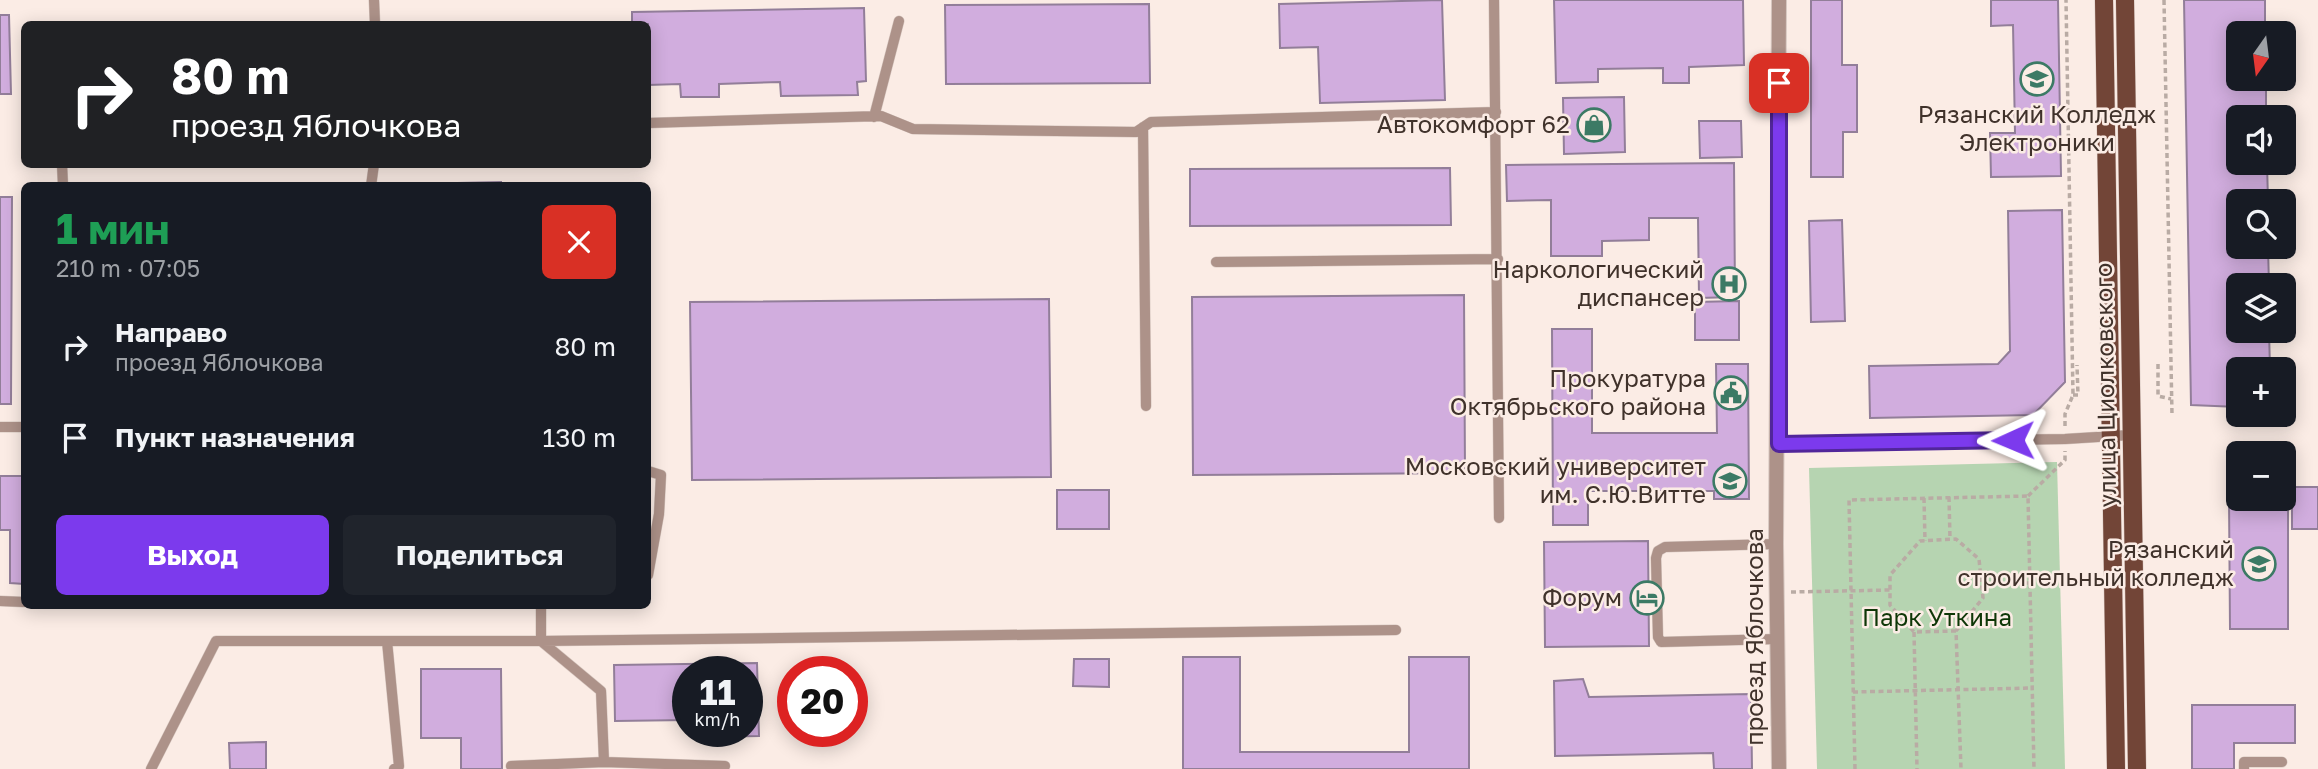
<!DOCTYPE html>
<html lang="ru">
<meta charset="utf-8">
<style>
body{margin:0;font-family:"Golos Text",sans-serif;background:#20242c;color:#f1f3f6;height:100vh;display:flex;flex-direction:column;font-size:26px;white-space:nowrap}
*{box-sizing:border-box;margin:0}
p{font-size:23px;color:#9ea1a6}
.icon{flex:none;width:38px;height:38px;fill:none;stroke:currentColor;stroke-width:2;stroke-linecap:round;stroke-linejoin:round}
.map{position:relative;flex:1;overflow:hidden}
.details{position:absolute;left:21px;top:182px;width:630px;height:427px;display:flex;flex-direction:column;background:#171b24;border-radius:10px;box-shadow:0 4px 18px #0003}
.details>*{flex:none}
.top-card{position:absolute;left:21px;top:21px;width:630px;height:147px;border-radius:10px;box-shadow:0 4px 18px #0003;background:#202124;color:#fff;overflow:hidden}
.needle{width:46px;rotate:194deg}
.tools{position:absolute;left:2226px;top:21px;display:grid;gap:14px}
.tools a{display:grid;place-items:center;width:70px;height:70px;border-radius:10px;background:#171b24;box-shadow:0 4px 18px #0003;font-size:35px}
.speed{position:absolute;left:672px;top:656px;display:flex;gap:14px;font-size:35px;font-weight:700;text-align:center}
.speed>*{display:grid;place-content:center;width:91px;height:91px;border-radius:50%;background:#171b24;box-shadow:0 4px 18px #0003;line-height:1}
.speed small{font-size:18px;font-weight:400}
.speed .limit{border:10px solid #d22;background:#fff;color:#111}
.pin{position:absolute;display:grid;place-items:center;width:60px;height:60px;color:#fff;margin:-30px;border-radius:14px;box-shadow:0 4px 10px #0006}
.me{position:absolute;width:77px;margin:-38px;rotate:269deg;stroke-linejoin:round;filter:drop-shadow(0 0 5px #0008)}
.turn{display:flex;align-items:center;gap:24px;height:147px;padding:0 35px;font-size:32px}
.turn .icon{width:91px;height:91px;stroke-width:2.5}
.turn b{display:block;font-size:49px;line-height:60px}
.round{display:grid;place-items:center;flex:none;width:74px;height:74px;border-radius:10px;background:#20242c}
.summary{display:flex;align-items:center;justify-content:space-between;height:119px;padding:0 35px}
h1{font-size:42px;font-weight:700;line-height:52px;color:#1e9e55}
.button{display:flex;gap:14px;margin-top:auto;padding:14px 35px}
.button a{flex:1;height:80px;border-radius:10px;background:#7c3aed;color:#fff;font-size:28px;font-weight:700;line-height:80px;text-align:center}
.button a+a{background:#20242c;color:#f1f3f6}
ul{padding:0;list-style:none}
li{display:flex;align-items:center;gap:21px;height:91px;padding:0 35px}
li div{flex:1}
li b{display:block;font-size:26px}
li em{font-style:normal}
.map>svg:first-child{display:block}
</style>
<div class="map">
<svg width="2318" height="769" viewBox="0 0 2318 769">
<rect width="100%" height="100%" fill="#fbece5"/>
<path fill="#b6d4b1" d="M2057,462L2065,769H1817L1809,468Z"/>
<path fill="#d1adde" stroke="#927e99" stroke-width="2" d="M1442,0L1445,100L1320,103L1318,47L1280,48L1279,4Z
M1554,0H1743L1744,65L1689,67V83H1663V68L1598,69V82L1556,83Z
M1811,0H1842V65H1857V132H1843V177H1811Z
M1991,0H2058L2061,176L1991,177L1990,133H2015L2013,25L1991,26Z
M2184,0H2265V33H2238V79H2266V117H2238V163H2267L2268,201H2238V247H2268L2269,285H2238V331H2269L2270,369H2238V407L2191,405Z
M1149,4L1150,83L946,84L945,5Z
M864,8L866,81L857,82L858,95L781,96L780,82L719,84V97H681L680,84L648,85V24H632V12Z
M0,15H9L11,94H0Z
M1624,97L1625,152L1564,154L1563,98Z
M1699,121H1741L1742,157L1700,158Z
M1734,163L1735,297L1699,298L1698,218H1649V240L1602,241V256H1551V200L1507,201L1506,165Z
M1450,168L1451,225L1190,226V169Z
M501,182V186H413V184Z
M0,197H12L11,404H0Z
M2062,210L2065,382L2033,415L1870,418L1869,366L1998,364L2010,351L2008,211Z
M1842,220L1845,321L1811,322L1809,221Z
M1464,295L1465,473L1193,475L1192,297Z
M1049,299L1051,477L692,480L690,302Z
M1739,301V340H1695V302Z
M1552,329H1592V433H1717L1716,364H1748L1749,499H1714V491H1588V525H1553Z
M0,476H24V584L10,583V530H0Z
M2292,487H2318V529H2292Z
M1057,490H1109V529H1057Z
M2229,497H2288V629H2230Z
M1648,541L1649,646L1545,647L1544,542Z
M1183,657H1240V752H1409V657H1469V769H1183Z
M1074,659H1109V687L1073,686Z
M757,663L759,736L702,737V732H747V672H688V720L615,721L614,665Z
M421,669H501L502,769H461V738H421Z
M1583,679L1589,697L1751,694L1752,769H1714L1713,753L1555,756L1554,681Z
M2192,705H2295V743H2234V769H2192Z
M266,742V769H230L229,743Z"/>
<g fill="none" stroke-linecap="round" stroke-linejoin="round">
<defs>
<path id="service" d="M374,0L375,24
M1494,0L1499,518
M874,117L899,21
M648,123L881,116L913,129L1136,132L1151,122L1496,112
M1143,127L1146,406
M62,164L63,186
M371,186L374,164
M1216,262L1498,259
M0,427H24
M1779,444L2065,439L2130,435
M648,471L661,475L659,514L648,575
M1776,544L1665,547L1658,551L1656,558L1658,637L1661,642L1777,639
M0,601L24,602
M541,606V641L1396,630
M387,641L399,766L394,769
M604,762L725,766
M151,769L216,641H541L601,691L604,762L511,766
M2244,769V762H2282"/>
<path id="minor" d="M1779,0L1776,544L1779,769"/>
<path id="primary" d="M2104,0L2116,769
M2125,0L2137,769"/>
</defs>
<use href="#service" stroke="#d6c7c0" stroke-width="11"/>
<use href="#minor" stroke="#d6c7c0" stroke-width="16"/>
<use href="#primary" stroke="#d6c7c0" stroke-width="19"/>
<path stroke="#b9aba4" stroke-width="3.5" stroke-dasharray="5 3.5" stroke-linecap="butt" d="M2164,0L2172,415
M2158,364V396L2171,399
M2073,395H2078L2077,365
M2065,426V414L2073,395L2066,0
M2028,496L2065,460V451
M1949,497L1950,539
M1924,498L1925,541
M1982,584L2030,583
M1791,592L1890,590
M1956,631L1914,632L1890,605V575L1920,541L1956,539L1979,559L1983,598L1956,631L1961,769
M1914,632L1917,769
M1853,692L2032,688
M1855,769L1849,500L2028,496L2034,769"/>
<use href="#service" stroke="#ad9289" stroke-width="10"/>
<use href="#minor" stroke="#ad9289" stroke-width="14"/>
<use href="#primary" stroke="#724537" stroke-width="18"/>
</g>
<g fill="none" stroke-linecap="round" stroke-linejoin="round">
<defs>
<path id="route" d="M1779,83V444L2013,440"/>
</defs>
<use href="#route" stroke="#51269a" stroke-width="18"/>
<use href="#route" stroke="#7c3aed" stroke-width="12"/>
</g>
<defs>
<symbol id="university-ring" viewBox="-11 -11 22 22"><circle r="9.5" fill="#fbece5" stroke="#3c7a65" stroke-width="1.5"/><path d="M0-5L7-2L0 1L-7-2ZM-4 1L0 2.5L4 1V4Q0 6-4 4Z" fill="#3c7a65"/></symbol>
<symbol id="shop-ring" viewBox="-11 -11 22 22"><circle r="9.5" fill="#fbece5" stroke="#3c7a65" stroke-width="1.5"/><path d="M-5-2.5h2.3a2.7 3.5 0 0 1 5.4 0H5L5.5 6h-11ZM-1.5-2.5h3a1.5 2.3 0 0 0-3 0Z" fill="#3c7a65"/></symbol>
<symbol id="hospital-ring" viewBox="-11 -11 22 22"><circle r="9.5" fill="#fbece5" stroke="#3c7a65" stroke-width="1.5"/><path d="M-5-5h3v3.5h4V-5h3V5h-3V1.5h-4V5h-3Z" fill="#3c7a65"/></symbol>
<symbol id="civic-ring" viewBox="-11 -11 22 22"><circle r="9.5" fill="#fbece5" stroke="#3c7a65" stroke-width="1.5"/><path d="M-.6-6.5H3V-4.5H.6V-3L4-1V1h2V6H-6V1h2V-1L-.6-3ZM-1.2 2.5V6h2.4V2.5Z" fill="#3c7a65"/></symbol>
<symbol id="hotel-ring" viewBox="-11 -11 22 22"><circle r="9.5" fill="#fbece5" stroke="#3c7a65" stroke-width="1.5"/><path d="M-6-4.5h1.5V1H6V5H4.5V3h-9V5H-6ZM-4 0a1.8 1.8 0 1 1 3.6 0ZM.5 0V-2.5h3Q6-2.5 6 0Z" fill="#3c7a65"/></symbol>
</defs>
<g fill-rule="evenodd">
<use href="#university-ring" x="2018" y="60" width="38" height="38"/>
<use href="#shop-ring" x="1575" y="106" width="38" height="38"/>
<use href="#hospital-ring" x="1710" y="265" width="38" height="38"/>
<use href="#civic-ring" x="1712" y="374" width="38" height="38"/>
<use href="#university-ring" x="1711" y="462" width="38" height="38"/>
<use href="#university-ring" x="2240" y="545" width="38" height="38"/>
<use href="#hotel-ring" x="1628" y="579" width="38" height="38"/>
</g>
<g text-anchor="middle" stroke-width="5" stroke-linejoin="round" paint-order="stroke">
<g font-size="24" fill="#40322b" stroke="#fbece5" text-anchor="end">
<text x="2037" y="123" text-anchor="middle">Рязанский Колледж<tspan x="2037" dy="28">Электроники</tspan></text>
<text x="1570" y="133">Автокомфорт 62</text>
<text x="1704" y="278">Наркологический<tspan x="1704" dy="28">диспансер</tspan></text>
<text x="1706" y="387">Прокуратура<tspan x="1706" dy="28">Октябрьского района</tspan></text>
<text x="1706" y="475">Московский университет<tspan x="1706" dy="28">им. С.Ю.Витте</tspan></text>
<text x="2234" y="558">Рязанский<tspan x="2234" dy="28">строительный колледж</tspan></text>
<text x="1622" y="606">Форум</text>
</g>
<g font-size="24" fill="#40322b" stroke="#fbece5">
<text transform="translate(2106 385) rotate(-91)" y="8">улица Циолковского</text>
<text transform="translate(1755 637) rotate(-90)" y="8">проезд Яблочкова</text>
</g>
<g font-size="24" fill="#0e3707" stroke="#fbece5">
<text x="1937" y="626">Парк Уткина</text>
</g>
</g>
</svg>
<div class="tools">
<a><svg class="needle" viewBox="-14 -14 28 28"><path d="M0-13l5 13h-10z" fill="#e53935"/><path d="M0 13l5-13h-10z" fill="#9ea1a6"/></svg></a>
<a><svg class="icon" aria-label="sound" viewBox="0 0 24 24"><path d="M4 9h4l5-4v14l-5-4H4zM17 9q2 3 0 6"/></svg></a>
<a><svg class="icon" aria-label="search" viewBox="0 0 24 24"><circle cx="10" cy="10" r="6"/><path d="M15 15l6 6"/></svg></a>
<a><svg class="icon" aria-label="layers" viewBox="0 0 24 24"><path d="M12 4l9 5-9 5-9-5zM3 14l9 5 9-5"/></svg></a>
<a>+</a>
<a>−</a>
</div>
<div class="speed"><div>11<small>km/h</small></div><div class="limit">20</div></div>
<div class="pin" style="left:1779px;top:83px;background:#d93025"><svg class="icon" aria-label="arrive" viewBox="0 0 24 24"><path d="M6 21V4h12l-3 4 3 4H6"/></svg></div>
<svg class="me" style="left:2013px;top:440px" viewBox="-20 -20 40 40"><path d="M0-17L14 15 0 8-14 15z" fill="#7c3aed" stroke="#fff" stroke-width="4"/></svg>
<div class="top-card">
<div class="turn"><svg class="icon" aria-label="right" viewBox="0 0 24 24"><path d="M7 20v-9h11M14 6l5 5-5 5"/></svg><div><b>80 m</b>проезд Яблочкова</div></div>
</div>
<section class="details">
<div class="summary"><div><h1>1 мин</h1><p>210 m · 07:05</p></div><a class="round" style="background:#d93025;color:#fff"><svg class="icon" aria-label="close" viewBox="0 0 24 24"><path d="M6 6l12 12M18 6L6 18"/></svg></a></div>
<ul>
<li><svg class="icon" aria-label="right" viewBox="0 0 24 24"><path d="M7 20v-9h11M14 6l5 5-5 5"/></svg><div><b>Направо</b><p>проезд Яблочкова</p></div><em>80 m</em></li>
<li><svg class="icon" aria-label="arrive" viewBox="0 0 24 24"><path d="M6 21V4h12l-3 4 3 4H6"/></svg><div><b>Пункт назначения</b></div><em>130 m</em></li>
</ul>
<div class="button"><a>Выход</a><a>Поделиться</a></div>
</section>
</div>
